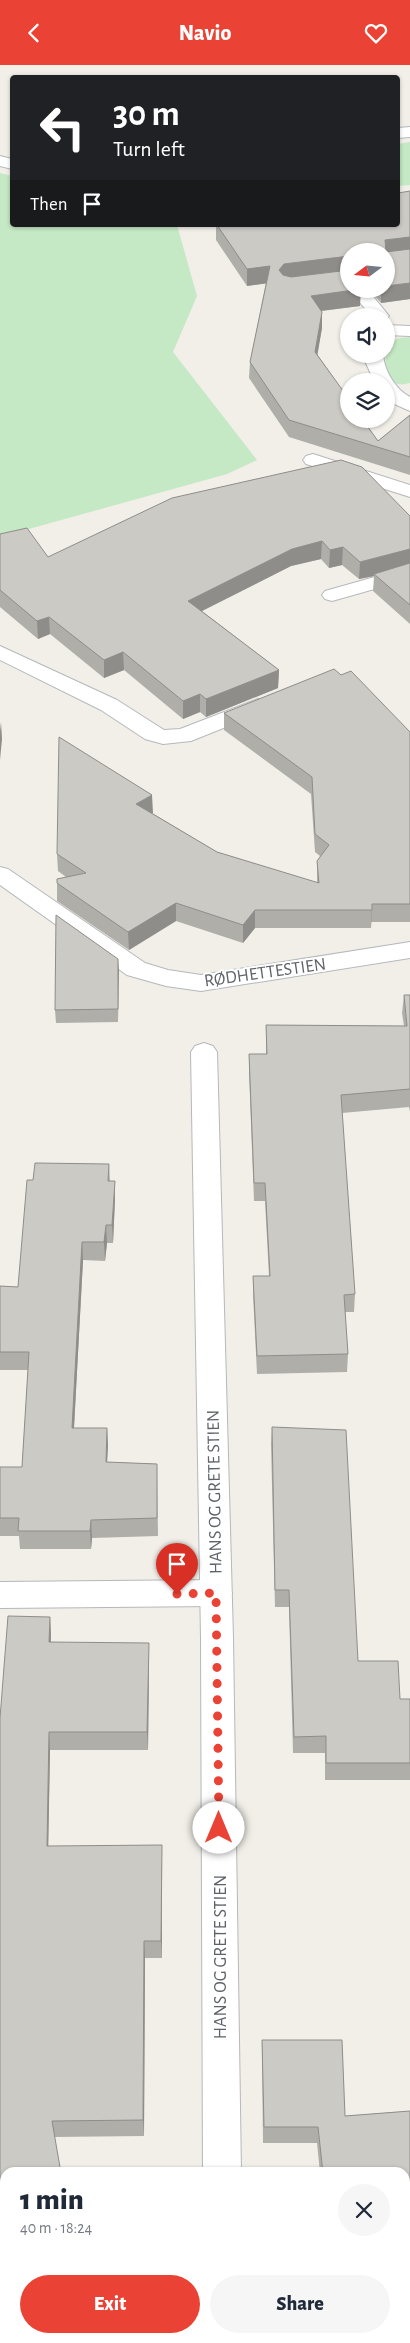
<!DOCTYPE html>
<meta charset="utf-8">
<style>
body{margin:0;font-family:"Alegreya Sans",sans-serif;background:#f6f6f7;color:#1f2937;height:100vh;display:flex;flex-direction:column;font-size:19px;white-space:nowrap}
*{box-sizing:border-box;margin:0}
p{font-size:16px;color:#747a83}
.icon{flex:none;width:28px;height:28px;fill:none;stroke:currentColor;stroke-width:2;stroke-linecap:round;stroke-linejoin:round}
.map{position:relative;flex:1;overflow:hidden}
.side{position:absolute;left:0px;top:2102px;width:410px;height:176px;display:flex;flex-direction:column;background:#fff;border-radius:15px 15px 0 0;box-shadow:0 1px 4px #0004}
.side>*{flex:none}
.top-card{position:absolute;left:10px;top:10px;width:390px;height:152px;border-radius:5px;box-shadow:0 1px 4px #0004;background:#202124;color:#fff;overflow:hidden}
.needle{width:32px;rotate:254deg}
.controls{position:absolute;left:340px;top:178px;display:grid;gap:10px}
.controls a{display:grid;place-items:center;width:55px;height:55px;border-radius:50%;background:#fff;box-shadow:0 1px 4px #0004;font-size:25px}
.pin{position:absolute;display:grid;place-items:center;width:42px;height:42px;color:#fff;margin:-51px -21px;border-radius:50% 50% 50% 0;rotate:-45deg;box-shadow:0 0 5px #0007}
.pin .icon{rotate:45deg}
.me{position:absolute;width:55px;margin:-28px;rotate:0deg;stroke-linejoin:round;filter:drop-shadow(0 0 4px #0008)}
.turn{display:flex;align-items:center;gap:18px;height:105px;padding:0 20px;font-size:22px}
.turn .icon{width:65px;height:65px;stroke-width:2.5}
.turn b{display:block;font-size:35px;line-height:42px}
.then{display:flex;align-items:center;height:48px;padding:0 20px;background:#0003;gap:10px;font-size:19px}
.round{display:grid;place-items:center;flex:none;width:52px;height:52px;border-radius:26px;background:#f6f6f7}
.overview{display:flex;align-items:center;justify-content:space-between;height:85px;padding:0 20px}
h1{font-size:30px;font-weight:800;line-height:38px}
.button{display:flex;gap:10px;margin-top:auto;padding:10px 20px}
.button a{flex:1;height:58px;border-radius:30px;background:#ea4335;color:#fff;font-size:20px;font-weight:800;line-height:58px;text-align:center}
.button a+a{background:#f6f6f7;color:#1f2937}
header{display:flex;justify-content:space-between;align-items:center;height:65px;padding:0 20px;background:#ea4335;color:#fff;font-size:22px;font-weight:800}
.map>svg:first-child{display:block}
</style>
<header><svg class="icon" aria-label="back" viewBox="0 0 24 24"><path d="M15 5l-7 7 7 7"/></svg>Navio<svg class="icon" aria-label="heart" viewBox="0 0 24 24"><path d="M12 20l-8-8c-3-5 5-10 8-4 3-6 11-1 8 4z"/></svg></header>
<div class="map">
<svg width="410" height="2278" viewBox="0 0 410 2278">
<rect width="100%" height="100%" fill="#f1efe8"/>
<path fill="#c5e8c5" d="M410,77V120L398,121V79Z
M0,108L12,111V160H177L197,231L173,287L257,395L227,409L0,472Z
M410,272V318C380,326 386,295 386,279L399,273Z"/>
<g fill="none" stroke-linecap="round" stroke-linejoin="round">
<defs>
<path id="lane" d="M410,62V72L398,73V63Z
M0,91L12,94V104L0,101Z
M0,581L117,635L164,665L180,664L258,634L266,636L269,641L266,646L191,676L163,679L145,674L101,645L0,595Z
M216,1515L227,1519L232,1528L227,1537L216,1541L0,1543V1517Z"/>
<path id="street" d="M349,224H367L389,251L386,255V251H371Z
M386,260L410,261V271L386,270Z
M365,289H383C384,305 395,324 410,332V346L392,338L386,331V316H374L365,296Z
M313,389L410,420V432L306,399L303,395L306,391Z
M410,502V514L332,536L325,534L322,530L325,526Z
M0,802L8,804L145,898L168,905L201,910L410,877V893L201,926L166,921L127,910L0,820Z
M204,978L213,981L217,987L233,1573L241,2108H203L201,1573L191,987L195,981Z
M201,2274H241V2278H201Z"/>
</defs>
<use href="#lane" stroke="#b5b8bc" stroke-width="2"/>
<use href="#street" stroke="#b5b8bc" stroke-width="2"/>
<use href="#lane" fill="#fff" fill-rule="evenodd"/>
<use href="#street" fill="#fff" fill-rule="evenodd"/>
</g>
<path fill="#afaea9" d="M410,126V234L381,238L369,224H386L349,186V224L360,241L322,246V263L317,289L378,376L410,350V410L289,372L249,313L250,297L266,218L247,221L216,175V160H398Z
M410,451V559L373,526L374,511L359,514L342,500L329,503L321,494L291,501L202,546L279,605L278,623L206,652L200,647L183,654L124,605L104,613L50,569L38,574L0,542V469L48,492Z
M224,648L410,667V857H371V863H255L243,878L176,856L129,885L57,836V814L66,812L58,806L57,789L153,748H152L217,787L317,818V796L320,791L315,787L311,729L224,665Z
M118,894V957L56,958L55,945Z
M404,930H410V1047L409,1042L342,1048L355,1229L354,1247H345L348,1289L347,1307L257,1309L253,1229V1211H269L265,1136H254L249,1007V989H266V960L404,961L402,948Z
M109,1099L110,1116H115V1134L113,1178H107L105,1196L83,1195L74,1363H107L108,1381L107,1397L157,1399L158,1471L92,1473L91,1484H20L19,1471H0V1402H22L28,1305H0V1221L18,1222L33,1115Z
M272,1362L358,1596L400,1634H410V1715H325V1688H293L289,1542H275L271,1379Z
M50,1552L51,1570V1578L149,1597L148,1685H50L48,1781L162,1798V1893H145L144,2071L55,2072L5,2108V2274H50L29,2278H0V1653Z
M262,1975L345,2051L410,2046V2218H405V2108H320L317,2078H263L262,1990Z"/>
<path fill="#8f8d8a" d="M410,172V188L386,191V186H385V175Z
M349,191V207L284,215L279,205L284,199Z
M270,201V218L247,221V204Z
M410,218V234L381,238V224H386V221Z
M361,224L360,241L311,247V231Z
M322,247V263L315,304V287Z
M322,476L321,494L291,501L188,553V536L292,484Z
M343,482L342,500L329,503L330,485Z
M410,484V501L374,509V511L359,514L360,497Z
M49,552L50,569L38,574L37,556Z
M123,587L124,605L104,613V595Z
M279,605L278,623L206,652V634Z
M200,629V647L183,654V636Z
M1,657L2,674L0,695V666Z
M152,730L153,748L137,757L136,739Z
M176,838V856L129,885L128,867Z
M372,839L371,857V863L372,845Z
M255,845V863L243,878V860Z
M118,894L119,906L118,957Z
M115,1116V1134L113,1178L112,1160Z
M106,1160L107,1178L105,1196L104,1177Z
M82,1177L83,1195L73,1381L72,1363Z
M107,1363L108,1381L106,1415V1397Z
M91,1455L92,1473L91,1484L90,1466Z
M50,1552L51,1570L50,1596L49,1577Z
M149,1578V1597L148,1685L147,1667Z
M49,1667L50,1685L48,1798L47,1781Z
M162,1780V1893L161,1876Z
M144,1876L145,1893L144,2071L143,2055Z"/>
<path fill="#cccac5" stroke="#8f8d8a" d="M410,126V172L385,175L386,186H349V191L284,199L279,205L283,210L291,212L349,205V224H361L311,231L322,247L315,287L349,334V354H362L378,376L410,350V392L289,355L250,297L270,201L247,204L217,160H398V128Z
M410,184V218L386,221V187Z
M341,395L362,402L410,451V484L360,497L343,482L330,485L322,476L292,484L188,536L279,605L206,634L200,629L183,636L123,587L104,595L49,552L37,556L0,525V469L27,463L48,492L172,433Z
M410,498V540L374,509Z
M334,604L341,610L351,606L410,667V839H372V845H255L243,860L176,838L128,867L57,818V814L86,808L57,789L59,672L152,730L136,739L217,787L319,818L317,796L329,780L315,769L312,712L224,648Z
M56,850L118,894V944L55,945Z
M404,930H410V1024L341,1030L355,1229L344,1230L348,1289L257,1291L253,1211H270L265,1118H254L249,989H267L266,960L407,961Z
M35,1098L109,1099L108,1116H115L112,1160H106L104,1177H82L72,1363H107L106,1397L157,1399V1453L91,1455L90,1466H18L19,1453H0V1402H22L29,1287H0V1221L18,1222L27,1115H33Z
M272,1362L346,1365L358,1596H398L400,1634H410V1698H326V1671L294,1672L289,1525H275Z
M8,1551L50,1552L49,1577L149,1578L147,1667H49L47,1781L162,1780L161,1876H144L143,2055L52,2056L61,2108H5V2267L0,2269V1653Z
M262,1975H342L345,2051L410,2046V2203L405,2204V2108H323L318,2062H264Z"/>
<g fill="none" stroke-linecap="round" stroke-linejoin="round">
<path stroke="#ea4335" stroke-width="9" stroke-dasharray="0 16.2" d="M177,1529L216,1528L219,1763"/>
</g>
<g text-anchor="middle" stroke-width="4" stroke-linejoin="round" paint-order="stroke">
<g font-size="18" fill="#5f6368" stroke="#fff">
<text transform="translate(265 907) rotate(-8)" y="6">RØDHETTESTIEN</text>
<text transform="translate(214 1427) rotate(-91)" y="6">HANS OG GRETE STIEN</text>
<text transform="translate(220 1892) rotate(-90)" y="6">HANS OG GRETE STIEN</text>
</g>
</g>
</svg>
<div class="controls">
<a><svg class="needle" viewBox="-14 -14 28 28"><path d="M0-13l5 13h-10z" fill="#e53935"/><path d="M0 13l5-13h-10z" fill="#747a83"/></svg></a>
<a><svg class="icon" aria-label="sound" viewBox="0 0 24 24"><path d="M4 9h4l5-4v14l-5-4H4zM17 9q2 3 0 6"/></svg></a>
<a><svg class="icon" aria-label="layers" viewBox="0 0 24 24"><path d="M12 4l9 5-9 5-9-5zM3 14l9 5 9-5"/></svg></a>
</div>
<div class="pin" style="left:177px;top:1529px;background:#d93025"><svg class="icon" aria-label="arrive" viewBox="0 0 24 24"><path d="M6 21V4h12l-3 4 3 4H6"/></svg></div>
<svg class="me" style="left:219px;top:1763px" viewBox="-20 -20 40 40"><circle r="19" fill="#fff"/><path d="M0-13L10 11 0 6-10 11z" fill="#ea4335"/></svg>
<div class="top-card">
<div class="turn"><svg class="icon" aria-label="left" viewBox="0 0 24 24"><path d="M17 20v-9H6M10 6l-5 5 5 5"/></svg><div><b>30 m</b>Turn left</div></div>
<div class="then">Then<svg class="icon" aria-label="arrive" viewBox="0 0 24 24"><path d="M6 21V4h12l-3 4 3 4H6"/></svg></div>
</div>
<section class="side">
<div class="overview"><div><h1>1 min</h1><p>40 m · 18:24</p></div><a class="round"><svg class="icon" aria-label="close" viewBox="0 0 24 24"><path d="M6 6l12 12M18 6L6 18"/></svg></a></div>
<div class="button"><a>Exit</a><a>Share</a></div>
</section>
</div>
